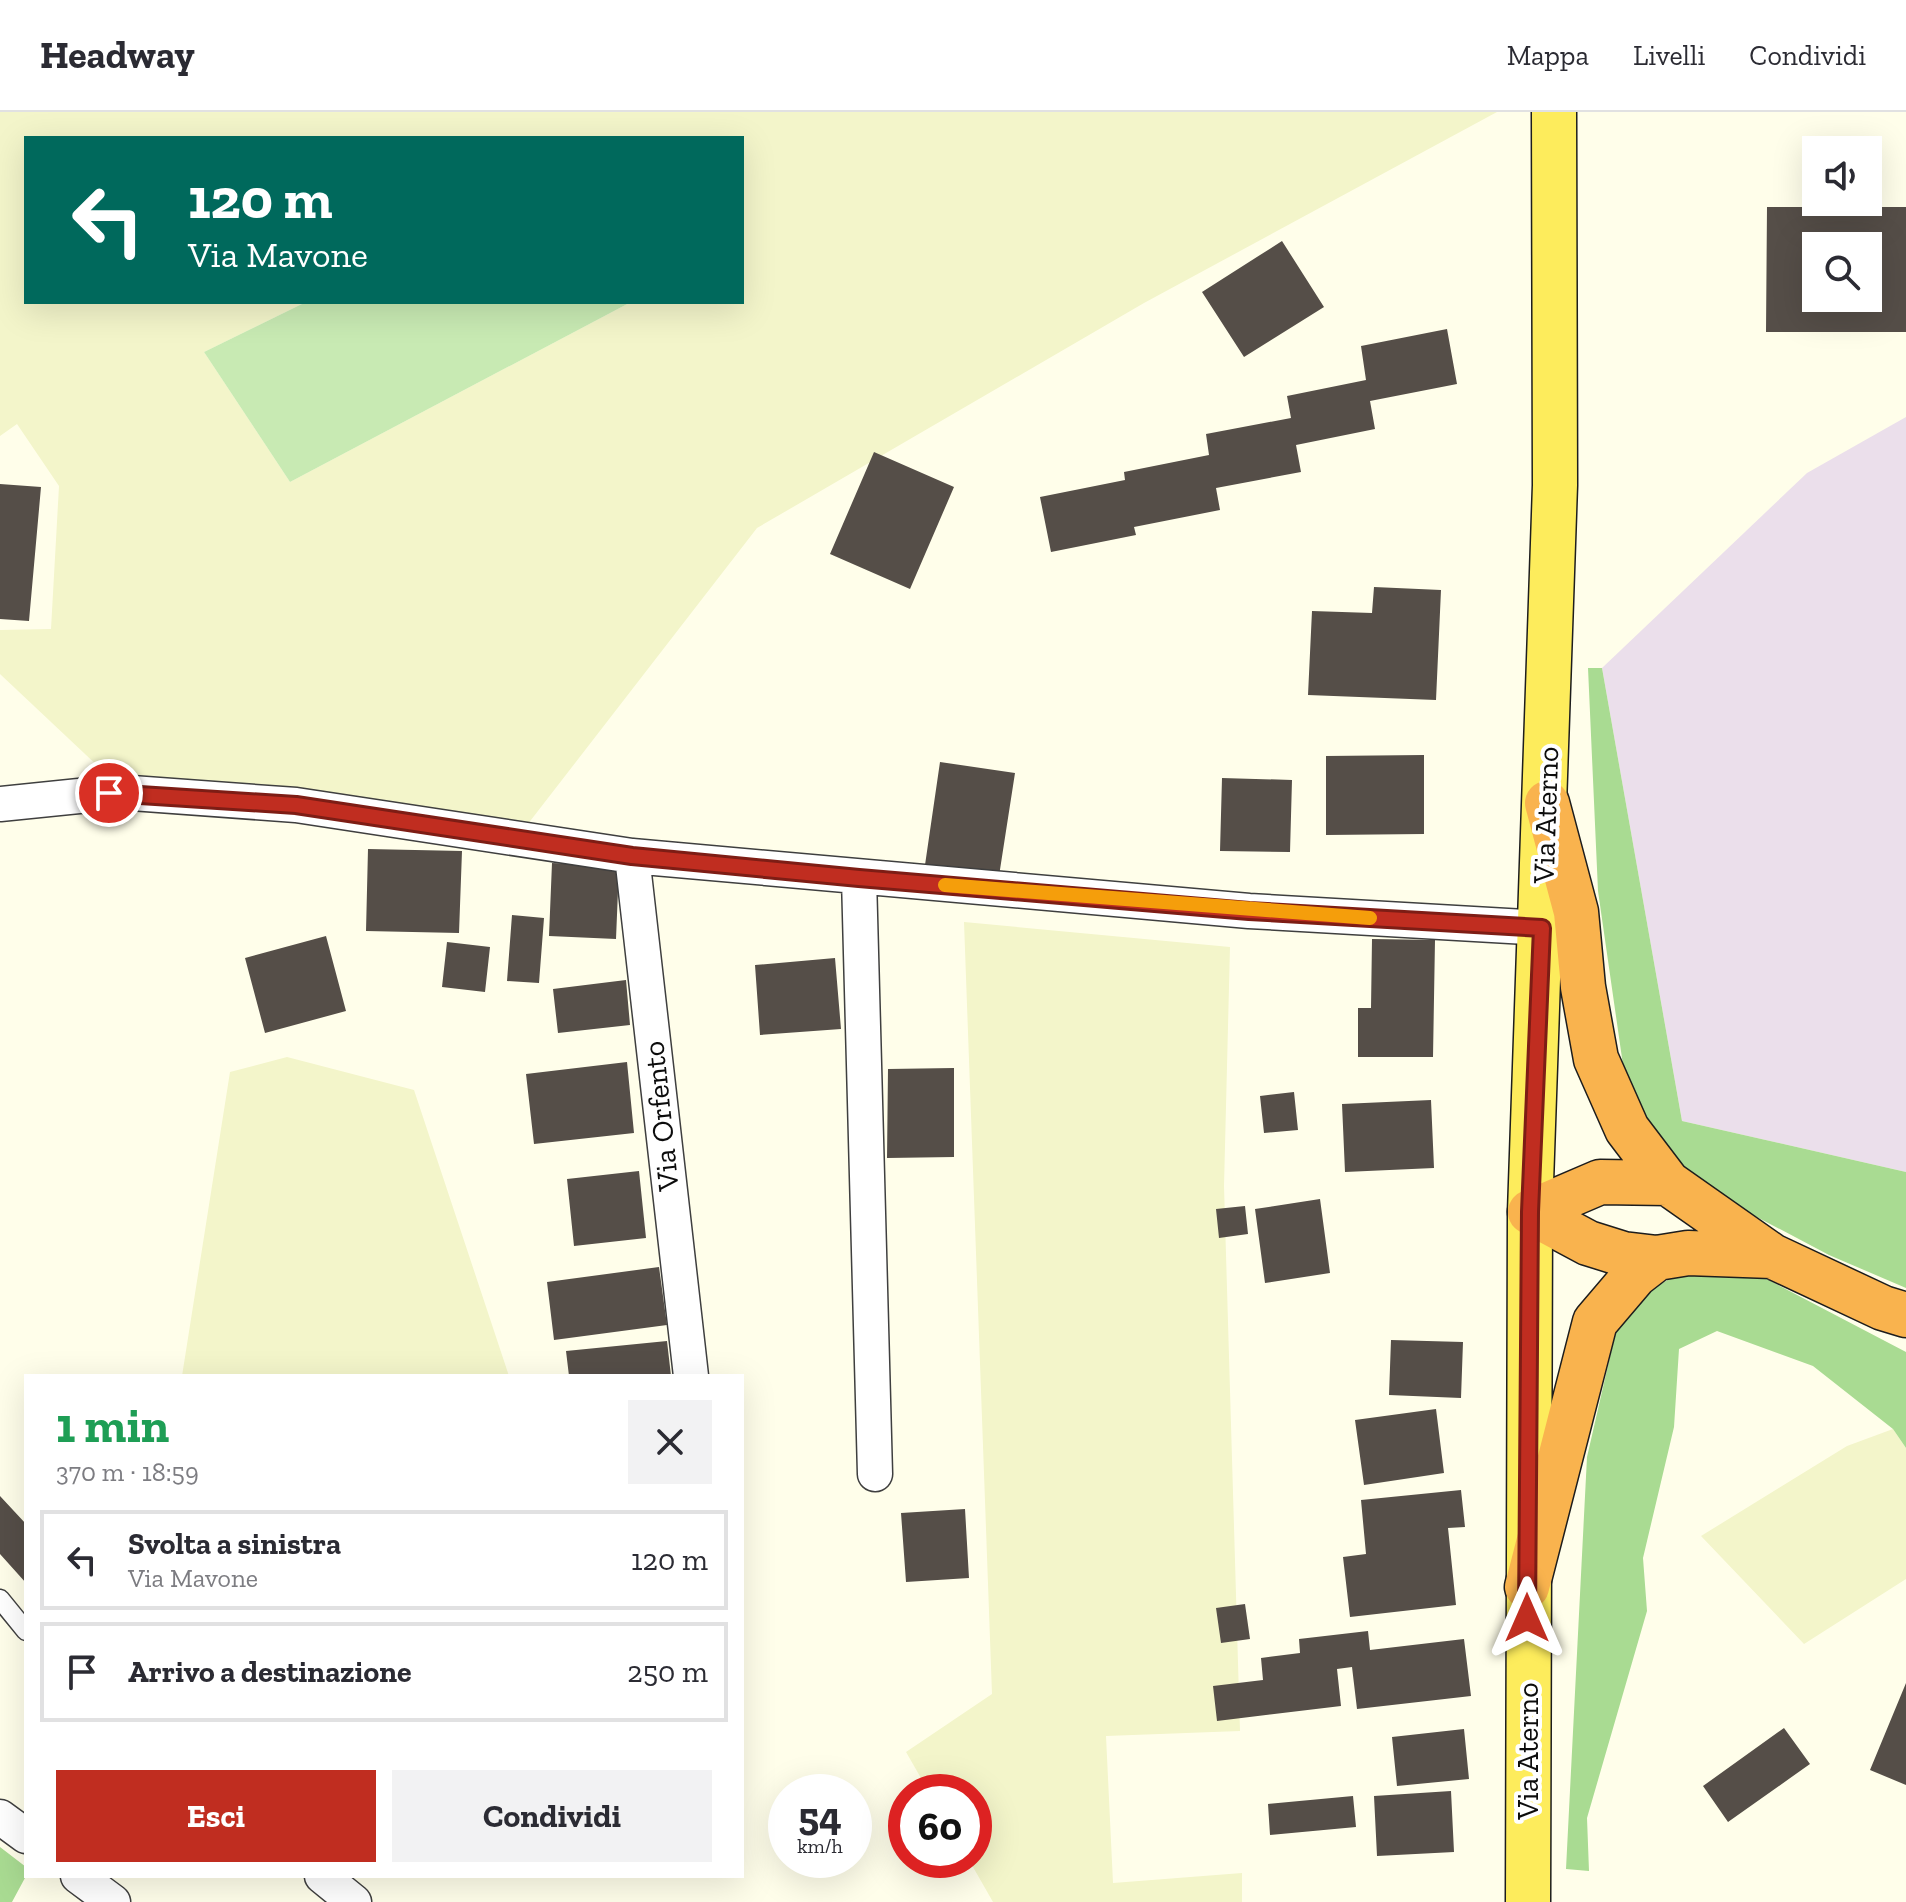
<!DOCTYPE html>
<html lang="it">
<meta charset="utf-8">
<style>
body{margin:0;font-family:"Zilla Slab",serif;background:#f2f2f3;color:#2b2b33;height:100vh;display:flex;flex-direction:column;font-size:30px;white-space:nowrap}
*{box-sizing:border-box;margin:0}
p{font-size:26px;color:#7c7c81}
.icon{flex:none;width:44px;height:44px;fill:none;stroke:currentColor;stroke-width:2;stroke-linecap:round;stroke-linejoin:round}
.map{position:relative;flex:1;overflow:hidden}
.panel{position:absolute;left:24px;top:1262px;width:720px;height:504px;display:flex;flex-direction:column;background:#fff;border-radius:0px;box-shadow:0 8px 32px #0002}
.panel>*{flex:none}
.hud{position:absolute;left:24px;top:24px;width:720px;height:168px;border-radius:0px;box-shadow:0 8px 32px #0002;background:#00695c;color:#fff;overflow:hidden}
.buttons{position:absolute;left:1802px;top:24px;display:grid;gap:16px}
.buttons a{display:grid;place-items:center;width:80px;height:80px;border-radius:0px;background:#fff;box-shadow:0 8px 32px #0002;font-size:40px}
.speed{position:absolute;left:768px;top:1662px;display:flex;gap:16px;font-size:40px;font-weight:700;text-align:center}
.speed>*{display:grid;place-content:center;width:104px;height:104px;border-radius:50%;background:#fff;box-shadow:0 8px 32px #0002;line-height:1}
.speed small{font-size:20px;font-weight:400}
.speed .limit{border:12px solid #d22;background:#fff;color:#111}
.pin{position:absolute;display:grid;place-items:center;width:68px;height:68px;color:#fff;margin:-34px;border:4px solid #fff;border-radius:50%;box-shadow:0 2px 8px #0007}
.me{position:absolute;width:88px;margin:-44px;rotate:0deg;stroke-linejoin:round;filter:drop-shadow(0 0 6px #0008)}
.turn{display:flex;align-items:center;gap:28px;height:168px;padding:0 32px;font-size:36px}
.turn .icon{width:104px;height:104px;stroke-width:2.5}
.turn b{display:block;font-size:56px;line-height:68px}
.round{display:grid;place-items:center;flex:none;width:84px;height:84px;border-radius:0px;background:#f2f2f3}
.summary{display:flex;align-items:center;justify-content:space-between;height:136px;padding:0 32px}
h1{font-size:48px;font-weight:700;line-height:60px;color:#1e9e55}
.primary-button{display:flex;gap:16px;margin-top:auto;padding:16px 32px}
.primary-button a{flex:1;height:92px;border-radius:0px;background:#c02d20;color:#fff;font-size:32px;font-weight:700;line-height:92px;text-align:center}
.primary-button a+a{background:#f2f2f3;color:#2b2b33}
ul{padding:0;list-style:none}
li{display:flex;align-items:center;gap:24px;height:100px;margin:0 16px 12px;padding:0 16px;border:4px solid #e1e1e2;border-radius:0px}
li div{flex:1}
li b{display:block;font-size:30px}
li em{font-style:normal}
header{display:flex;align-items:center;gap:48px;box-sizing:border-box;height:112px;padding:0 40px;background:#fff;border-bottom:2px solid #e1e1e2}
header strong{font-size:38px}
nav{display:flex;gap:44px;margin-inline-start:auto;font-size:28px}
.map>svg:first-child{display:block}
</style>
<header>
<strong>Headway</strong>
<nav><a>Mappa</a><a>Livelli</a><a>Condividi</a></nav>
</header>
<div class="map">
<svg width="1906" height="1790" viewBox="0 0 1906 1790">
<rect width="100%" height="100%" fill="#fffeea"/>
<path fill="#ebdfeb" d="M1906,305V1060L1682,1009L1602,556L1807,361Z"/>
<path fill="#f3f5ca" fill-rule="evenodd" d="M0,0H1497L1144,191L757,416L524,717L119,674L0,562V518L51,517L59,374L17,312L0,324ZM26,26H742V190H631L290,370L204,240L306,190H26Z
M964,810L1230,835L1224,1074L1240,1619L1106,1624L1113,1771L1242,1761V1790H993L969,1748H974V1680H929L906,1640L992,1582Z
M287,945L414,978L509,1264H182L230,960Z
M1893,1317L1906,1336V1467L1804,1532L1701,1424L1847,1334Z"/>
<path fill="#c8eab3" d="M306,190H631L290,370L204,240Z"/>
<path fill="#a9db92" d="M1588,556H1602L1682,1009L1906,1060V1176L1829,1143L1700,1075L1663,1034L1637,996L1623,953L1598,779Z
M1677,1163H1759L1906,1240V1336L1893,1317L1813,1254L1717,1219L1679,1237L1674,1315L1643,1446L1647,1499L1587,1706L1589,1759L1566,1757L1587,1345L1618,1210L1642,1182Z
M0,1735L26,1755V1764L12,1790H0Z"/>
<path fill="#554e48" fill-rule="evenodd" d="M1767,95H1906V220H1766ZM1816,134H1868V186H1816Z
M1282,129L1324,195L1244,245L1202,180Z
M1447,217L1457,272L1370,289L1375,317L1296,333L1301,360L1216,376L1220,398L1134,415L1136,423L1051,440L1040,385L1125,368L1124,360L1209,343L1206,322L1291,306L1287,284L1366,268L1361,234Z
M874,340L954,375L910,477L830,442Z
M0,372L41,375L29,509L0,507Z
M1374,475L1441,478L1436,588L1308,583L1312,499L1372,501Z
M1424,643V722L1326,723V644Z
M940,650L1015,661L999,764L925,753Z
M1222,666L1292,668L1290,740L1220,739Z
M368,737L462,739L459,821L366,819Z
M552,751L619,754L616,827L549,824Z
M512,803L544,806L539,871L507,869Z
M326,824L346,899L265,921L245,846Z
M1372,827L1435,828L1433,945H1358V896H1371Z
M447,830L490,835L485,880L442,875Z
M835,846L841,917L760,923L755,853Z
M626,868L630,913L558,921L553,877Z
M627,950L634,1021L534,1032L526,962Z
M954,956V1045L887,1046L888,957Z
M1294,980L1298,1018L1264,1021L1260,984Z
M1431,988L1434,1056L1345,1060L1342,992Z
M639,1059L646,1126L574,1134L567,1067Z
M1320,1087L1330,1161L1265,1171L1255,1097Z
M1245,1094L1248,1122L1219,1126L1216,1097Z
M659,1155L667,1213L554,1228L547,1170Z
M1391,1228L1463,1230L1461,1286L1389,1283Z
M667,1229L671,1264H569L566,1239Z
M1436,1297L1444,1361L1364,1373L1355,1308Z
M1461,1378L1465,1415L1448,1416L1456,1493L1350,1505L1343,1445L1366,1442L1361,1388Z
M0,1384L26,1412V1471L0,1442Z
M965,1397L969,1466L906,1470L901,1401Z
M1245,1492L1250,1527L1221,1531L1216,1496Z
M1368,1519L1370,1538L1464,1527L1471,1584L1357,1597L1352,1555L1337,1557L1341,1594L1217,1609L1213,1574L1263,1568L1261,1546L1300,1541L1299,1527Z
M1906,1571V1673L1870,1658Z
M1784,1616L1810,1652L1728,1710L1703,1674Z
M1464,1617L1469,1667L1397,1674L1392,1625Z
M1451,1679L1454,1740L1377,1744L1374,1684Z
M1353,1684L1356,1715L1270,1723L1268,1692Z"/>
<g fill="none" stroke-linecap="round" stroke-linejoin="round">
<defs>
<path id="lane" d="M0,1487L26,1519"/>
<path id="street" d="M0,692L118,680L296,693L632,744L1249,799L1542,816
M632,744L691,1264
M859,766L875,1362
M0,1705L26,1724
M78,1764L113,1790
M322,1764L354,1790"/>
<path id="primary" d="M1528,1790L1530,1100L1555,373L1554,0"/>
<path id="highway" d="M1547,691L1576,800L1583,875L1596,947L1627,1017L1668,1071L1772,1144L1883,1196L1906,1203
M1530,1100L1588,1131L1623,1142L1657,1146L1688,1141L1772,1144
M1530,1100L1600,1070L1668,1071
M1527,1475L1595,1210L1635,1163L1657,1146"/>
</defs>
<use href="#lane" stroke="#3f3f3f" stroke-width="21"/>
<use href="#street" stroke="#3f3f3f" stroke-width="37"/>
<use href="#primary" stroke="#1d1d1d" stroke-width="47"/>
<use href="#highway" stroke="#1d1d1d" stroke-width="47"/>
<use href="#lane" stroke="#fff" stroke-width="18"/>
<use href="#street" stroke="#fff" stroke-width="34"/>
<use href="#primary" stroke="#fdec5c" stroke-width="44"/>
<use href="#highway" stroke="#f9b34e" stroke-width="44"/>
</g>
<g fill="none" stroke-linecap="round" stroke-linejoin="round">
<defs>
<path id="route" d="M109,681L296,693L632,744L859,766L1249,799L1542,816L1530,1100L1527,1506"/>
</defs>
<use href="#route" stroke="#7d1d15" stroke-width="20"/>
<use href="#route" stroke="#c02d20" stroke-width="14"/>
<path stroke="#f59e0b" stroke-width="14" d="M945,773L1370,806"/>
</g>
<g text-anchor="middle" stroke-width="8" stroke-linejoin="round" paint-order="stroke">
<g font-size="30" fill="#0c0c0c" stroke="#fff">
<text transform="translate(1546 703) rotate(-88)" y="10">Via Aterno</text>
<text transform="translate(661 1004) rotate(-96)" y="10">Via Orfento</text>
<text transform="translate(1528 1639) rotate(-90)" y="10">Via Aterno</text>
</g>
</g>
</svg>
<div class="buttons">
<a><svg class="icon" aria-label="sound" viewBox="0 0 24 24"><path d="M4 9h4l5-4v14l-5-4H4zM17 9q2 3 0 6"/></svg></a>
<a><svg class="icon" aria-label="search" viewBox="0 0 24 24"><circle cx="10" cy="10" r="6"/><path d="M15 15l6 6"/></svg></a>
</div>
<div class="speed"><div>54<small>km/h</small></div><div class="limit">60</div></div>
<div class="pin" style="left:109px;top:681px;background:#d93025"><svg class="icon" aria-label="arrive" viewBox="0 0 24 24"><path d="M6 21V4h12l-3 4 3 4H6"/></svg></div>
<svg class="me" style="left:1527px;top:1506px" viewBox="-20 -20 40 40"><path d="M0-17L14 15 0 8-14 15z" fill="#c02d20" stroke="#fff" stroke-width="4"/></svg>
<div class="hud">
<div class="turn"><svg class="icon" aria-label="left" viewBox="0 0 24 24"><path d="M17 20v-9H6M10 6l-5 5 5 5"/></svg><div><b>120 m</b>Via Mavone</div></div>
</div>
<section class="panel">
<div class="summary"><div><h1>1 min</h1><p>370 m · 18:59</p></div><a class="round"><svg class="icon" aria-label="close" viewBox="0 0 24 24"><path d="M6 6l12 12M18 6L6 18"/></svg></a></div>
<ul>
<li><svg class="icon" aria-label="left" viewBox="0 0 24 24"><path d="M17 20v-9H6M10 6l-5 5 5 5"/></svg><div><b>Svolta a sinistra</b><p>Via Mavone</p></div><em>120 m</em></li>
<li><svg class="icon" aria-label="arrive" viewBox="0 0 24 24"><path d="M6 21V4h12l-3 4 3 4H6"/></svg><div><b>Arrivo a destinazione</b></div><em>250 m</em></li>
</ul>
<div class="primary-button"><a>Esci</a><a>Condividi</a></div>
</section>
</div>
